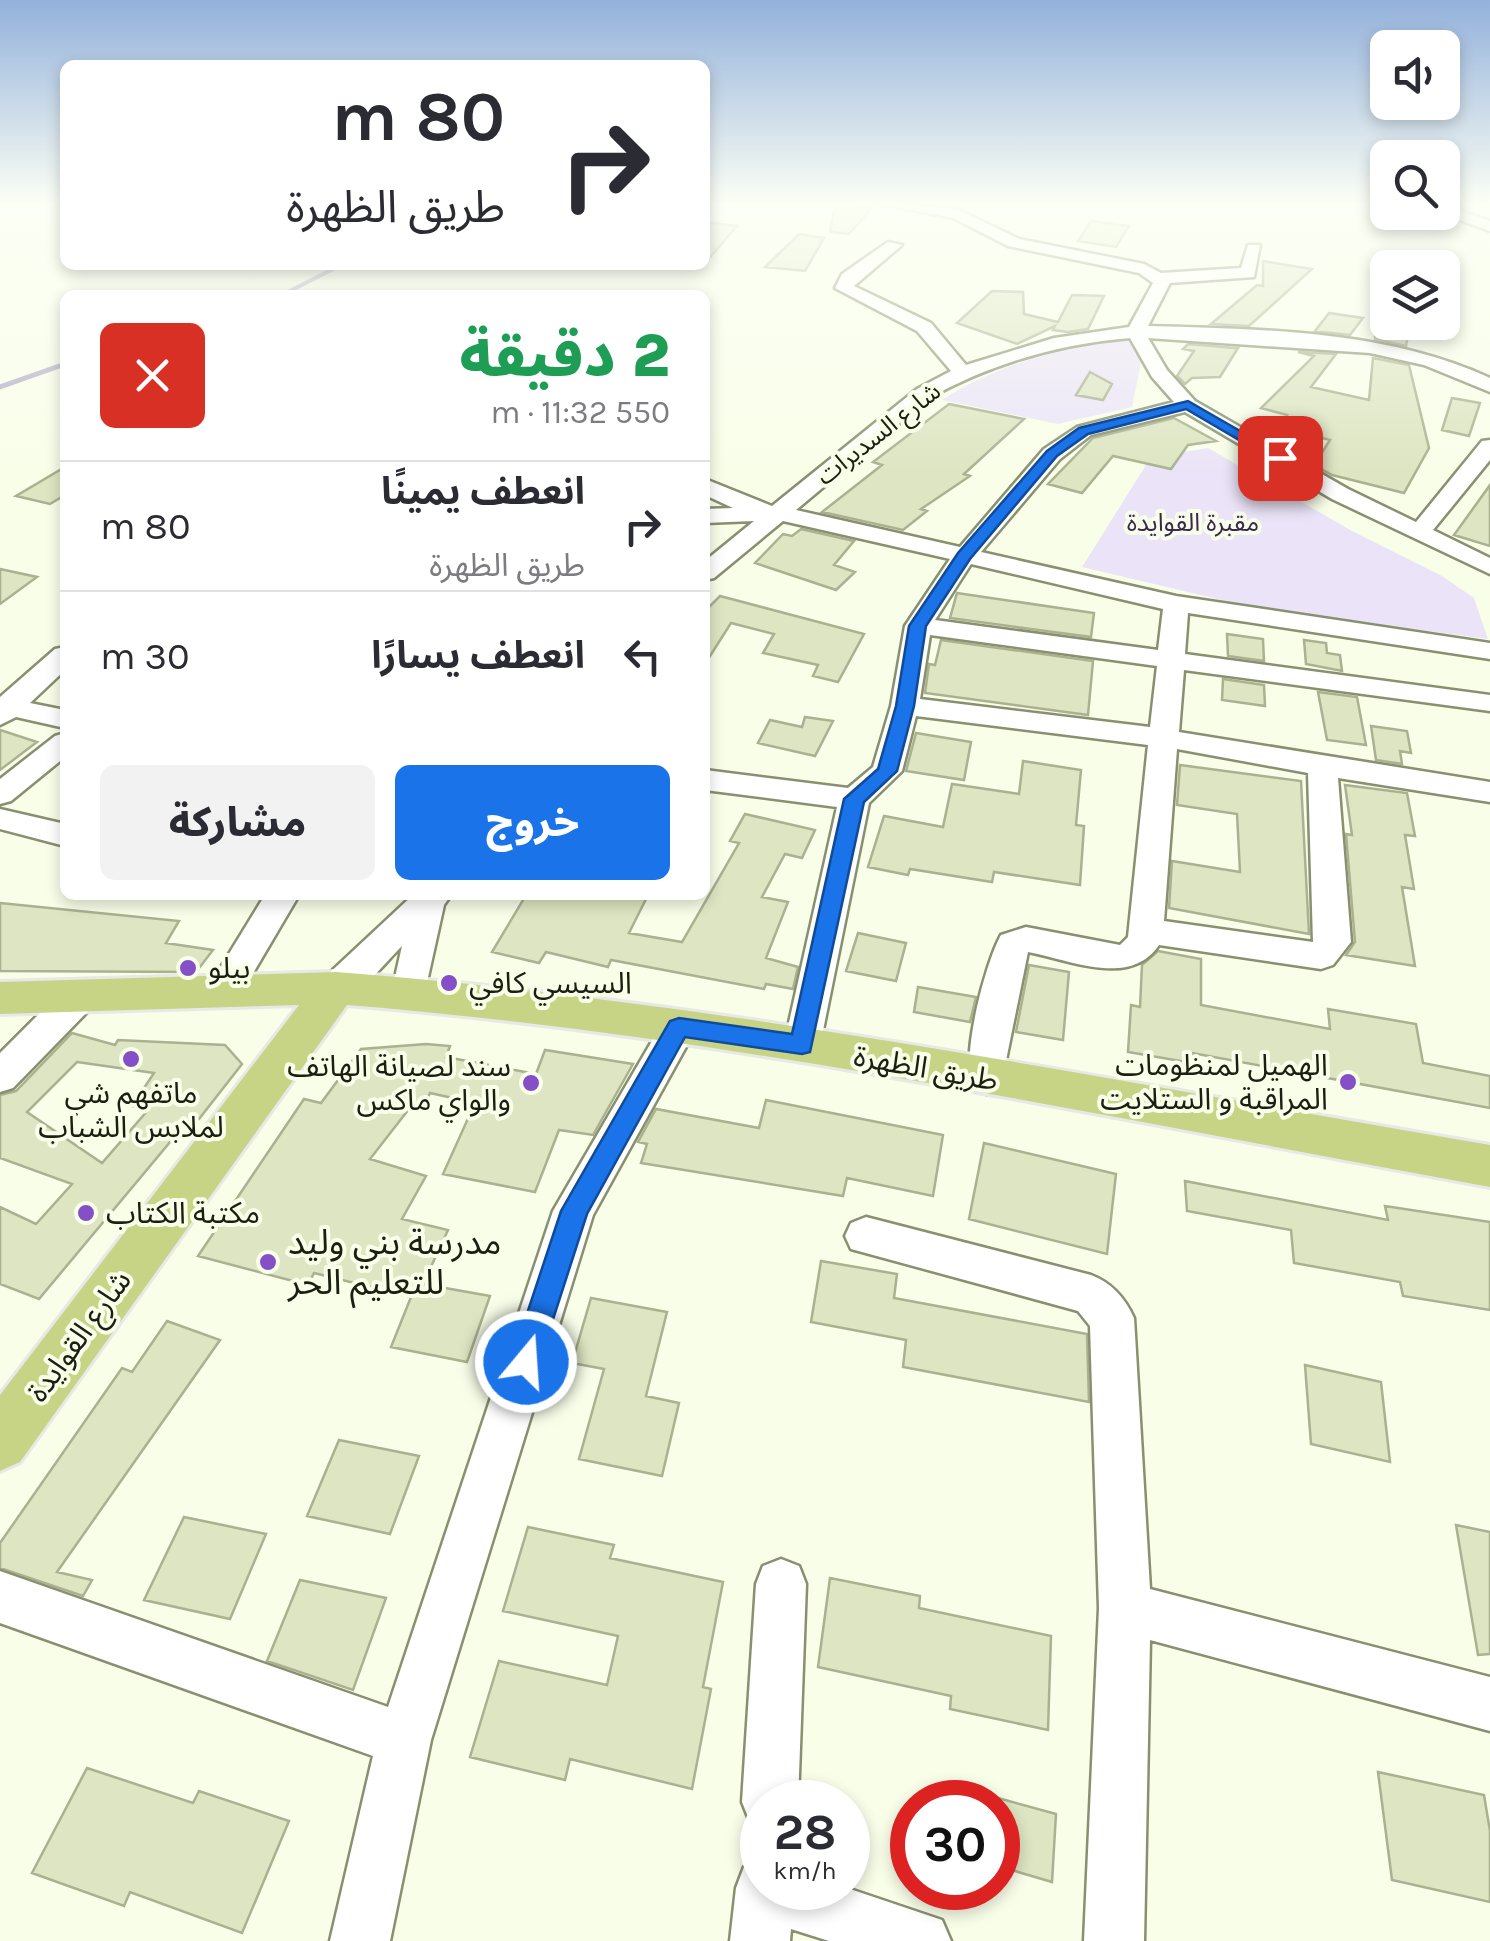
<!DOCTYPE html>
<html lang="ar">
<meta charset="utf-8">
<style>
body{margin:0;font-family:Karla,"Noto Sans Arabic",sans-serif;background:#f2f2f3;color:#2b2b33;direction:rtl;height:100vh;display:flex;flex-direction:column;font-size:38px;white-space:nowrap}
*{box-sizing:border-box;margin:0}
p{font-size:32px;color:#7c7c81}
.icon{flex:none;width:55px;height:55px;fill:none;stroke:currentColor;stroke-width:2;stroke-linecap:round;stroke-linejoin:round}
.map{position:relative;flex:1;overflow:hidden;direction:ltr}
.side{position:absolute;left:60px;top:290px;width:650px;height:610px;display:flex;flex-direction:column;background:#fff;border-radius:15px;box-shadow:0 5px 15px #0003;direction:rtl}
.side>*{flex:none}
.guide{position:absolute;left:60px;top:60px;width:650px;height:210px;border-radius:15px;box-shadow:0 5px 15px #0003;direction:rtl;background:#fff;color:#2b2b33;overflow:hidden}
.fabs{position:absolute;left:1370px;top:30px;display:grid;gap:20px}
.fabs a{display:grid;place-items:center;width:90px;height:90px;border-radius:15px;background:#fff;box-shadow:0 5px 15px #0003;font-size:50px}
.speed{position:absolute;left:740px;top:1780px;display:flex;gap:20px;font-size:50px;font-weight:700;text-align:center}
.speed>*{display:grid;place-content:center;width:130px;height:130px;border-radius:50%;background:#fff;box-shadow:0 5px 15px #0003;line-height:1}
.speed small{font-size:25px;font-weight:400}
.speed .limit{border:15px solid #d22;background:#fff;color:#111}
.pin{position:absolute;display:grid;place-items:center;width:85px;height:85px;color:#fff;margin:-42px;border-radius:20px;box-shadow:0 5px 15px #0006}
.me{position:absolute;width:110px;margin:-55px;rotate:18deg;stroke-linejoin:round;filter:drop-shadow(0 0 8px #0008)}
.turn{display:flex;align-items:center;gap:35px;height:210px;padding:0 40px;font-size:45px}
.turn .icon{width:130px;height:130px;stroke-width:2.5}
.turn b{display:block;font-size:70px;line-height:85px}
.round{display:grid;place-items:center;flex:none;width:105px;height:105px;border-radius:15px;background:#f2f2f3}
.summary{display:flex;align-items:center;justify-content:space-between;height:170px;padding:0 40px}
h1{font-size:60px;font-weight:800;line-height:75px;color:#1e9e55}
.cta{display:flex;gap:20px;margin-top:auto;padding:20px 40px}
.cta a{flex:1;height:115px;border-radius:15px;background:#1a73e8;color:#fff;font-size:40px;font-weight:800;line-height:115px;text-align:center}
.cta a+a{background:#f2f2f3;color:#2b2b33}
ul{padding:0;list-style:none}
li{display:flex;align-items:center;gap:30px;height:130px;padding:0 40px;border-top:2px solid #e1e1e2}
li div{flex:1}
li b{display:block;font-size:38px}
li em{font-style:normal}
.map>svg:first-child{display:block}
</style>
<div class="map">
<svg width="1490" height="1941" viewBox="0 0 1490 1941">
<rect width="100%" height="100%" fill="#f9fee9"/>
<path fill="#ebe4f8" d="M1129,340L1142,358L1132,407L1058,424L942,400C998,364 1063,346 1129,340Z
M1208,448L1352,531L1442,576L1474,598L1488,639L1264,610L1082,567L1151,457Z"/>
<g fill="none" stroke-linecap="round" stroke-linejoin="round">
<path stroke="#b5acc7" stroke-width="4" d="M282,295L341,265"/>
<path stroke="#b5acc7" stroke-width="5" d="M0,387L65,364"/>
</g>
<path fill="#dde5c2" stroke="#aab190" stroke-width="2.5" fill-rule="evenodd" d="M836,202L872,208L849,234L830,232Z
M1091,221L1129,226L1116,247L1078,241Z
M705,222L737,226L705,263Z
M799,234L824,238L805,271L765,267Z
M1263,261L1312,269L1249,326L1211,324L1257,285L1263,286Z
M992,291L1023,292L1024,314L1058,322L1072,295L1104,296L1088,329L1068,332L1053,330L1055,326L1017,344L957,323Z
M1329,313L1363,318L1350,335L1315,331Z
M1376,320L1410,325L1406,346L1375,339Z
M1188,344L1235,348H1238L1220,377L1192,378L1185,384L1177,376L1194,351L1183,349Z
M1298,352L1336,354L1311,387L1369,400L1373,358L1409,365L1429,448L1404,493L1332,475L1314,465L1330,440L1293,430L1298,424L1282,420L1287,415L1261,408L1314,356Z
M1090,372L1112,384L1103,400L1076,395Z
M1452,398L1480,403L1469,436L1442,430Z
M949,404L1024,419L964,474L970,476L921,509L927,511L903,530L822,512L882,465L873,462Z
M1174,418L1216,441L1188,445L1171,469L1113,456L1082,493L1048,484L1093,438Z
M65,467V495L50,504L16,496Z
M1490,485V546L1454,535Z
M801,529L854,541L834,565L855,572L836,590L755,563L783,534L792,536Z
M0,569L37,577L0,604Z
M957,593L1094,613L1091,637L950,618Z
M720,596L864,634L838,682L813,676L818,665L763,653L774,634L731,623L705,664V611Z
M1227,634L1263,639L1264,661L1228,656Z
M941,640L1093,661L1088,715L925,693L929,664L935,665Z
M1304,640L1326,643L1327,653L1340,655L1342,671L1306,664Z
M1223,679L1264,685L1265,706L1222,700Z
M1318,692L1357,697L1366,745L1327,740Z
M805,717L833,721L815,756L758,743L770,720L802,727Z
M1371,726L1407,731L1411,753L1400,751L1402,764L1376,760Z
M0,730L37,742L0,770Z
M916,733L971,742L964,780L906,771Z
M1023,761L1081,770L1076,825L1084,826L1080,885L994,872L992,882L910,869L908,875L868,867L884,816L943,827L952,784L1019,794Z
M1180,765L1301,781L1309,934L1169,908L1172,861L1240,872L1237,814L1177,805Z
M1345,785L1407,793L1415,836L1405,835L1414,889L1402,887L1415,966L1346,955L1355,942L1346,834L1352,835Z
M745,814L815,830L802,858L785,854L762,897L788,902L766,958L798,967L793,989L766,984L764,989L611,960L608,967L546,952L539,963L492,952L526,895H648L629,933L682,942L739,843L730,841Z
M0,903L179,921L166,943L213,950L196,972L0,971Z
M858,933L906,943L896,981L846,971Z
M1158,951L1201,959V1005L1330,1029L1328,1009L1416,1024L1423,1063L1490,1076V1108L1192,1053V1063L1128,1052L1131,1005L1140,1007L1142,965Z
M1029,965L1069,972L1063,1040L1016,1032Z
M918,987L976,997L970,1022L914,1012Z
M72,1033L115,1045L118,1040L225,1045L242,1064L199,1119L191,1117L39,1299L0,1284V1207L36,1224L72,1184L0,1158V1095L16,1091ZM77,1062L154,1073L132,1106L148,1110L102,1163L27,1112Z
M426,1044L450,1046L446,1057L536,1074L545,1050L633,1064L593,1135L559,1130L535,1192L443,1174L475,1103L430,1093L424,1107L409,1109L370,1159L426,1176L402,1219L448,1230L423,1284L490,1296L467,1362L391,1347L411,1297L314,1273L308,1285L198,1256L304,1099L321,1103L361,1049Z
M766,1100L943,1135L933,1196L847,1178L843,1196L641,1163L647,1144L638,1142L656,1109L759,1128Z
M984,1143L1116,1174L1107,1254L969,1219Z
M1185,1181L1388,1220L1385,1206L1490,1222V1310L1403,1296L1400,1282L1294,1263L1291,1230L1187,1211Z
M821,1261L897,1274L894,1298L1087,1334L1089,1402L903,1367L906,1340L811,1322Z
M591,1298L667,1312L646,1396L679,1403L662,1476L579,1459L604,1369L572,1363Z
M167,1321L220,1340L57,1572L92,1580L83,1596L0,1568V1543L122,1368L132,1372Z
M1305,1365L1381,1382L1390,1462L1311,1444Z
M339,1440L419,1456L390,1534L307,1516Z
M184,1517L266,1534L230,1619L144,1600Z
M1456,1525L1490,1532V1654L1478,1655Z
M528,1527L614,1545L610,1558L723,1582L703,1687L711,1689L692,1789L570,1759L565,1780L470,1757L499,1661L607,1685L618,1636L503,1611Z
M830,1578L920,1596L919,1608L1051,1636L1048,1730L950,1709L951,1696L818,1667Z
M300,1580L386,1598L353,1690L267,1661Z
M87,1768L193,1803L199,1791L289,1821L242,1933L130,1892L124,1906L32,1873Z
M1378,1772L1484,1795L1490,1831V1902L1392,1880Z
M998,1798L1056,1814L1052,1882L998,1866Z"/>
<g fill="none" stroke-linecap="round" stroke-linejoin="round">
<defs>
<path id="minor" d="M872,202L957,209L1019,239L1144,264L1161,273L1241,268L1248,245H1260L1254,277L1170,283L1148,326C1261,329 1386,330 1490,378V392L1424,365L1370,353L1148,338L1167,370L1195,401L1348,489L1416,522L1482,441L1490,440V460L1433,530L1490,558V574L1332,499L1185,412L1091,435L1060,459L981,552L1176,596L1490,643V659L1188,613L1185,654L1490,695V711L1184,670L1179,732L1490,782V802L1338,778L1351,942L1333,965L1321,969L1159,945C1130,988 1071,960 1028,952L1000,1090L987,1094L974,1090C959,1061 985,964 1001,935L1026,927L1120,945L1128,937L1148,745L916,716L902,771L869,803L820,1045L815,1055L802,1059L789,1055L784,1045L837,807L705,790V770L848,788L873,767L891,706L905,626L950,559L783,521L714,578L705,580V561L754,521L705,523V509L733,508L705,495V479L772,506L917,389L951,371L917,331L835,288L842,274L888,242L902,245L854,286L931,323L966,365L1054,338L1129,327L1153,283L1139,273L1008,246L953,218ZM1130,338L1152,377L1174,402L1077,427L1044,449L960,547L796,510L931,397C993,363 1059,344 1130,338ZM971,564L1163,609L1158,650L935,620ZM930,635L1157,666L1150,727L920,699ZM1177,749L1308,773L1313,942L1164,921Z
M1442,205L1490,221V231L1437,212H1442Z
M65,647V670L30,703L65,710V728L16,717L0,725V697L55,649Z
M65,733V757L11,801L0,804V779L55,736Z
M0,809L65,824V846L0,829Z
M265,895H299L239,997L226,1001L213,997L208,988Z
M413,895H451L444,905L423,1000L410,1004L397,1000L392,991L402,946C381,966 354,1007 323,997L318,988L323,979Z
M79,983L92,987L97,997L92,1007L13,1088L0,1092V1053L66,987Z
M679,1013L692,1017L697,1027L593,1215L431,1740L390,1941H330L373,1756L0,1623V1571L388,1707L553,1211L666,1017Z
M866,1217L1091,1275C1112,1283 1125,1298 1134,1318L1150,1589L1490,1677V1731L1150,1640L1144,1941H1084L1099,1608L1090,1326L1078,1311L851,1249L845,1236L851,1223Z
M781,1559L799,1566L806,1584L798,1802H762V1827L750,1822L742,1802L756,1584L763,1566Z
M762,1860V1888H847L942,1920L951,1941H829L791,1929L790,1941H730L736,1888L744,1867Z"/>
<path id="major" d="M336,972C724,1002 1107,1080 1490,1145V1187C1111,1118 731,1036 347,1005L20,1462L0,1471V1395L299,1005L0,1014V982Z"/>
</defs>
<use href="#minor" stroke="#89906f" stroke-width="5"/>
<use href="#major" stroke="#e8e8e7" stroke-width="6"/>
<use href="#minor" fill="#fff" fill-rule="evenodd"/>
<use href="#major" fill="#c8d485" fill-rule="evenodd"/>
</g>
<linearGradient id="sky" x2="0" y2="1"><stop stop-color="#93b1db"/><stop offset="0.43" stop-color="#fcfff5"/><stop offset="1" stop-color="#fcfff5" stop-opacity="0"/></linearGradient>
<rect width="1490" height="474" fill="url(#sky)"/>
<path fill="#1a73e8" stroke="#114b97" stroke-width="2.5" d="M1188,401L1287,458L1275,461L1186,409L1088,434L1057,456L970,559L926,626L914,706L897,771L864,802L810,1052L802,1054L685,1037L587,1214L536,1372L526,1376L515,1372L511,1362L561,1211L670,1021L679,1018L792,1034L844,799L878,769L896,706L909,626L958,553L1047,451L1079,428Z"/>
<g fill="#844fc7" stroke="#f9fee9" stroke-width="4">
<circle cx="188" cy="968" r="10"/>
<circle cx="449" cy="983" r="10"/>
<circle cx="131" cy="1059" r="10"/>
<circle cx="1348" cy="1082" r="10"/>
<circle cx="531" cy="1083" r="10"/>
<circle cx="86" cy="1213" r="10"/>
<circle cx="268" cy="1262" r="10"/>
</g>
<g text-anchor="middle" stroke-width="8" stroke-linejoin="round" paint-order="stroke">
<g font-size="25" fill="#1c1e11" stroke="#f9fee9">
<text transform="translate(878 433) rotate(-38)" y="9">شارع السديرات</text>
</g>
<g font-size="25" fill="#392951" stroke="#f9fee9">
<text x="1193" y="531">مقبرة القوايدة</text>
</g>
<g font-size="30" fill="#1c1e11" stroke="#f9fee9" text-anchor="start">
<text x="208" y="978">بيلو</text>
<text x="469" y="993">السيسي كافي</text>
<text x="1328" y="1075" text-anchor="end">الهميل لمنظومات<tspan x="1328" dy="34">المراقبة و الستلايت</tspan></text>
<text x="511" y="1076" text-anchor="end">سند لصيانة الهاتف<tspan x="511" dy="34">والواي ماكس</tspan></text>
<text x="131" y="1103" text-anchor="middle">ماتفهم شي<tspan x="131" dy="34">لملابس الشباب</tspan></text>
<text x="106" y="1223">مكتبة الكتاب</text>
</g>
<g font-size="30" fill="#1c1e11" stroke="#f9fee9">
<text transform="translate(926 1068) rotate(10)" y="10">طريق الظهرة</text>
<text transform="translate(79 1336) rotate(-54)" y="10">شارع القوايدة</text>
</g>
<g font-size="35" fill="#1c1e11" stroke="#f9fee9" text-anchor="start">
<text x="288" y="1254">مدرسة بني وليد<tspan x="288" dy="40">للتعليم الحر</tspan></text>
</g>
</g>
</svg>
<div class="fabs">
<a><svg class="icon" aria-label="sound" viewBox="0 0 24 24"><path d="M4 9h4l5-4v14l-5-4H4zM17 9q2 3 0 6"/></svg></a>
<a><svg class="icon" aria-label="search" viewBox="0 0 24 24"><circle cx="10" cy="10" r="6"/><path d="M15 15l6 6"/></svg></a>
<a><svg class="icon" aria-label="layers" viewBox="0 0 24 24"><path d="M12 4l9 5-9 5-9-5zM3 14l9 5 9-5"/></svg></a>
</div>
<div class="speed"><div>28<small>km/h</small></div><div class="limit">30</div></div>
<div class="pin" style="left:1280px;top:458px;background:#d93025"><svg class="icon" aria-label="arrive" viewBox="0 0 24 24"><path d="M6 21V4h12l-3 4 3 4H6"/></svg></div>
<svg class="me" style="left:526px;top:1362px" viewBox="-20 -20 40 40"><circle r="17" fill="#1a73e8" stroke="#fff" stroke-width="3"/><path d="M0-11L8 9 0 5-8 9z" fill="#fff"/></svg>
<div class="guide">
<div class="turn"><svg class="icon" aria-label="right" viewBox="0 0 24 24"><path d="M7 20v-9h11M14 6l5 5-5 5"/></svg><div><b>80 m</b>طريق الظهرة</div></div>
</div>
<section class="side">
<div class="summary"><div><h1>2 دقيقة</h1><p>550 m · 11:32</p></div><a class="round" style="background:#d93025;color:#fff"><svg class="icon" aria-label="close" viewBox="0 0 24 24"><path d="M6 6l12 12M18 6L6 18"/></svg></a></div>
<ul>
<li><svg class="icon" aria-label="right" viewBox="0 0 24 24"><path d="M7 20v-9h11M14 6l5 5-5 5"/></svg><div><b>انعطف يمينًا</b><p>طريق الظهرة</p></div><em>80 m</em></li>
<li><svg class="icon" aria-label="left" viewBox="0 0 24 24"><path d="M17 20v-9H6M10 6l-5 5 5 5"/></svg><div><b>انعطف يسارًا</b></div><em>30 m</em></li>
</ul>
<div class="cta"><a>خروج</a><a>مشاركة</a></div>
</section>
</div>
